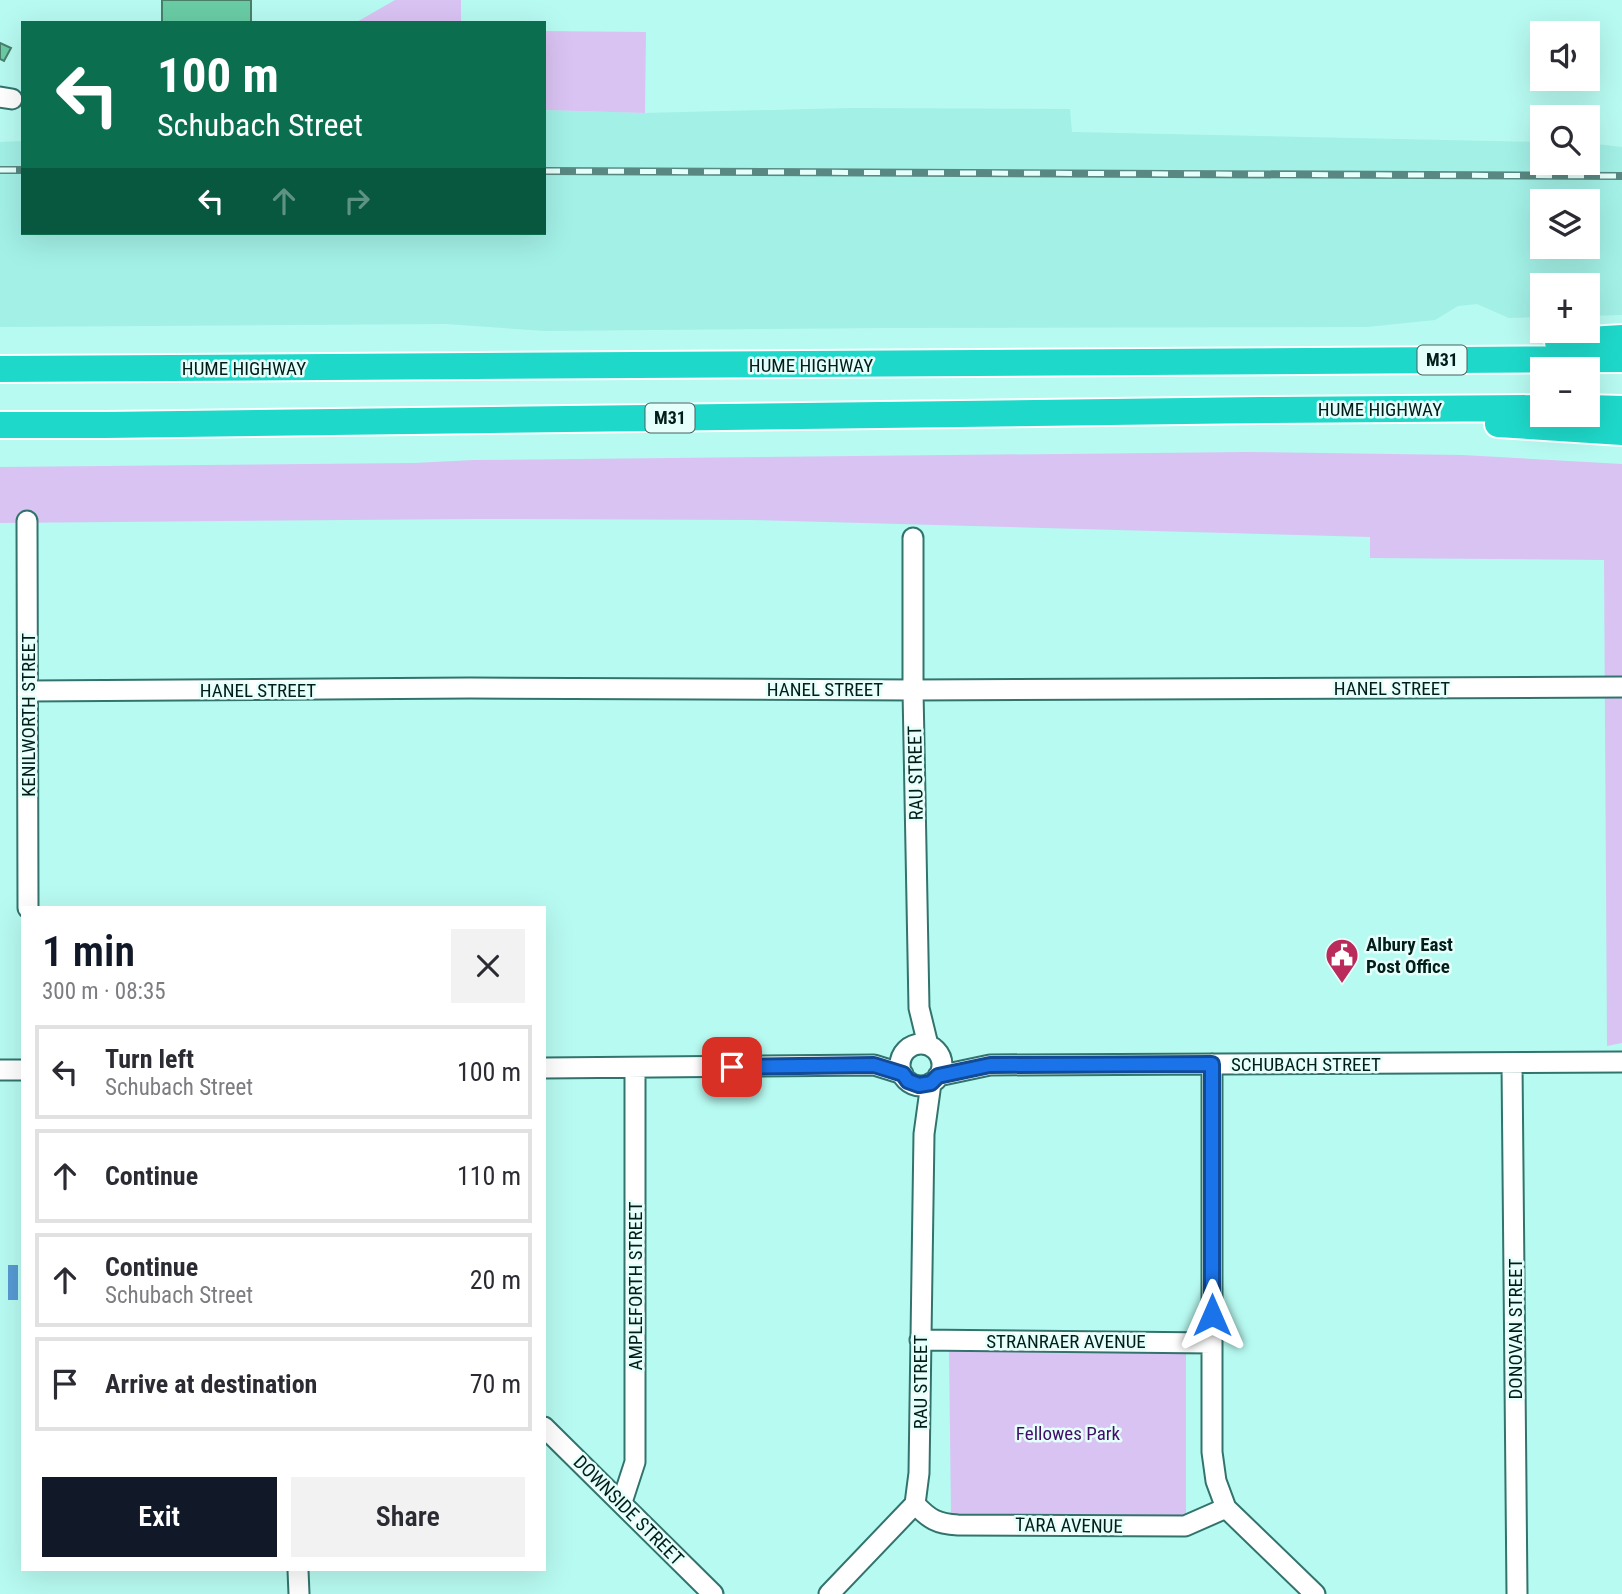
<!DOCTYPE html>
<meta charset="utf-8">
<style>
body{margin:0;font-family:"Roboto Condensed",sans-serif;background:#f2f2f3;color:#2b2b33;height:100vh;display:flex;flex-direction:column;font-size:26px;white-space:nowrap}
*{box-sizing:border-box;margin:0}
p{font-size:23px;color:#7c7c81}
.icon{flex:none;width:38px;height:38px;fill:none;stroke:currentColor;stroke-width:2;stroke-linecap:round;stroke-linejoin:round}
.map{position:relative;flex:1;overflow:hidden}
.drawer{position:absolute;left:21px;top:906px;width:525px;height:665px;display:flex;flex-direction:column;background:#fff;border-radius:0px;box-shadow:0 7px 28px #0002}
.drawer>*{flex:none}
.hud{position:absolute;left:21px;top:21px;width:525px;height:214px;border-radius:0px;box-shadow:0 7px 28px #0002;background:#0b6e4f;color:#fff;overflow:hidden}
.tools{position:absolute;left:1530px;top:21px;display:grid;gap:14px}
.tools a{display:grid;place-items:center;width:70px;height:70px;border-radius:0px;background:#fff;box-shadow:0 7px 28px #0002;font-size:35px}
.pin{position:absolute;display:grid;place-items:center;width:60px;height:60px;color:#fff;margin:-30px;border-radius:14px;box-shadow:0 4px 10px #0006}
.me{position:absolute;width:77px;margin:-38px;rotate:0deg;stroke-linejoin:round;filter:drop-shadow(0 0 5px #0008)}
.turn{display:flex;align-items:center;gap:24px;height:147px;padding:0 21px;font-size:32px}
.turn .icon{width:91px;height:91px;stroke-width:2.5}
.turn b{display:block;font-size:49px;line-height:60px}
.lanes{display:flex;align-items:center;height:66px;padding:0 21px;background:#0003;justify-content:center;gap:35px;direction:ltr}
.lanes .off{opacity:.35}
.round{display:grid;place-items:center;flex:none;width:74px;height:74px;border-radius:0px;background:#f2f2f3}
.overview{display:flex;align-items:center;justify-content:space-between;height:119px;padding:0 21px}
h1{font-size:42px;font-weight:600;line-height:52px;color:#111827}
.action{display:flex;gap:14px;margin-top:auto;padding:14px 21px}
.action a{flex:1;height:80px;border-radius:0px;background:#111827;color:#fff;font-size:28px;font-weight:600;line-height:80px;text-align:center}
.action a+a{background:#f2f2f3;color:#2b2b33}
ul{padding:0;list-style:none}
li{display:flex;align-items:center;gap:21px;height:94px;margin:0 14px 10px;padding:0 7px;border:4px solid #e1e1e2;border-radius:0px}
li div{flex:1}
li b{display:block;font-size:26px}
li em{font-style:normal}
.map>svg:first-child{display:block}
</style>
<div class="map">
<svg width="1622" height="1594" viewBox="0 0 1622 1594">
<rect width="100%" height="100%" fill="#b7faf1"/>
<path fill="#a2f0e6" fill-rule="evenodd" d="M851,108L1070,109L1072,132L1542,142V163H1587V143L1622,147V315L1587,316V285H1542V317L1509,318L1477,304L1458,306L1435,320L1367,327L886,328L545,331L446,324L0,327V142L23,141V233H544V110L645,113ZM1542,201H1587V247H1542Z"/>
<path fill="#d9c3f3" d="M395,0H461V23H355Z
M544,31L646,32L645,113L544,110Z
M1245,452L1462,455L1622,464V1043L1607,1046L1604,560L1370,558V537L751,520L476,519L0,523V467L414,463L474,460Z
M949,1351H1186V1516H951Z"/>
<path fill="#569ad3" d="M8,1265H18V1300H8Z"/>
<path fill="#69cca5" stroke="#497f69" stroke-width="2" d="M162,0H251V23H162Z
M0,43L11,48L4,61L0,59Z"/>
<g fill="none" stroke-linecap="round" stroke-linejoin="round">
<defs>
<path id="minor" d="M0,97L12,99
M27,521L28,908
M913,538V690L919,1008L928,1045
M29,691L470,688L913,690L1622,687
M900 1065a21 21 0 1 1 42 0a21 21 0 1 1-42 0Z
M1212,1064V1452L1216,1481L1226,1508L1315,1594
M1512,1064L1517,1594
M544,1068L874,1065L903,1074
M0,1070H23
M938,1076L990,1065L1622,1062
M920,1340L1212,1343
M544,1427L713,1594
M622,1502L635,1462V1068
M915,1504C929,1519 937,1524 958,1525L1185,1526L1226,1508
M298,1570L299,1594
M829,1594L915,1504L919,1473L924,1134L931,1083"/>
<path id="highway" d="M1558,342L1622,338
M0,369L1622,359
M1587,408L1622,409
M1498,424L1622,432
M0,425H105L1261,410L1542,408"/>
</defs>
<use href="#minor" stroke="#32746d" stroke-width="23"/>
<use href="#highway" stroke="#fff" stroke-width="30"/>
<use href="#minor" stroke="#fff" stroke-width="19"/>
<use href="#highway" stroke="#1ed9ca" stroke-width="26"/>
<defs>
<path id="rail" d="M0,170H23
M544,171L1622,176"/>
</defs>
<use href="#rail" stroke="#598781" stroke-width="8"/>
<use href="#rail" stroke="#e5fffb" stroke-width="5" stroke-dasharray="16" stroke-linecap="butt"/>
</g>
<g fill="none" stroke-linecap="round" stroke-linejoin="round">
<defs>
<path id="route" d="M732,1067L874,1065L903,1074L908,1081L919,1085L931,1083L938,1076L990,1065L1212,1064V1315"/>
</defs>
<use href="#route" stroke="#114b97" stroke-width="18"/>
<use href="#route" stroke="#1a73e8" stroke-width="12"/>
</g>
<defs>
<symbol id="civic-pin" viewBox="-11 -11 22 30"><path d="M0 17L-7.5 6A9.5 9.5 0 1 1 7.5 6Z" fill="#ba2b5c" stroke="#e5fffb"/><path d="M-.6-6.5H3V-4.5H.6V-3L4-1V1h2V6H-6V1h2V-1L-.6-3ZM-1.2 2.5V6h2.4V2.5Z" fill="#fff"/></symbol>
</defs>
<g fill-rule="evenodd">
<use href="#civic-pin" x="1323" y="936" width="38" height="52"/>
</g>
<g text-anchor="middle" stroke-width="5" stroke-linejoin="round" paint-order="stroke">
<g fill="#e5fffb" stroke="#46615e" stroke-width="2">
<rect x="1417.5" y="345.5" width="49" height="29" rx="5"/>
<rect x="645.5" y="403.5" width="49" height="29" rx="5"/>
</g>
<g font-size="18" font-weight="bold" fill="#021d1a">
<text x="1442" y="366">M31</text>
<text x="670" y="424">M31</text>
</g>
<g font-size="19" fill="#021d1a" stroke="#e5fffb">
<text x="811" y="372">HUME HIGHWAY</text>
<text x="244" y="375">HUME HIGHWAY</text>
<text x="1380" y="416">HUME HIGHWAY</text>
<text x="1392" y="695">HANEL STREET</text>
<text x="825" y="696">HANEL STREET</text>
<text x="258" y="697">HANEL STREET</text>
<text transform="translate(28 715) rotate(-90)" y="7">KENILWORTH STREET</text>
<text transform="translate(915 773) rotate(-91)" y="7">RAU STREET</text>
<text x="1306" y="1071">SCHUBACH STREET</text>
<text transform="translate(635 1286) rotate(-90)" y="7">AMPLEFORTH STREET</text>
<text transform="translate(1515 1329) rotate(-90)" y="7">DONOVAN STREET</text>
<text x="1066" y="1348">STRANRAER AVENUE</text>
<text transform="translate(920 1382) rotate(-90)" y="7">RAU STREET</text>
<text transform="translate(629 1510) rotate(45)" y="7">DOWNSIDE STREET</text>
<text transform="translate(1069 1525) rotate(1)" y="7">TARA AVENUE</text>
</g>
<g font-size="19" font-weight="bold" fill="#021d1a" stroke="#e5fffb" text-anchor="start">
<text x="1366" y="951">Albury East<tspan x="1366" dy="22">Post Office</tspan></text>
</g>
<g font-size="19" fill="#420f66" stroke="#e5fffb">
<text x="1068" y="1440">Fellowes Park</text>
</g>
</g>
</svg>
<div class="tools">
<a><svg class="icon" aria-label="sound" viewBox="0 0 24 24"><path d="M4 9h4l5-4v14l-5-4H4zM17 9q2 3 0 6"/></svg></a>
<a><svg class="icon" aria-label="search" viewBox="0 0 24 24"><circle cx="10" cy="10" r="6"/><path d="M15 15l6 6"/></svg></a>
<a><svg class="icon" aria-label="layers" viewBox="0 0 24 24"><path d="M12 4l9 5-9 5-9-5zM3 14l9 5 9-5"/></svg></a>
<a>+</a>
<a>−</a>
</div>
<div class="pin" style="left:732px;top:1067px;background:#d93025"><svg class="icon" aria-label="arrive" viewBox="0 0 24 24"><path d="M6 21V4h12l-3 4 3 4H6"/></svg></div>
<svg class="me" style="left:1212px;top:1315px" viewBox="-20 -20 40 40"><path d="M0-17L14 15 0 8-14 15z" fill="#1a73e8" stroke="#fff" stroke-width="4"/></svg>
<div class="hud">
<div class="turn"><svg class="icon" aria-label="left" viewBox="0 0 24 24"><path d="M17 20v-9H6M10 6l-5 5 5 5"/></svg><div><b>100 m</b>Schubach Street</div></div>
<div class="lanes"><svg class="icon" aria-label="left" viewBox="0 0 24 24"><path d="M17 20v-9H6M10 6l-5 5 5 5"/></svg><svg class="icon off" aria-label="ahead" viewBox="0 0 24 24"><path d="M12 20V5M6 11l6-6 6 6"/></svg><svg class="icon off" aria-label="right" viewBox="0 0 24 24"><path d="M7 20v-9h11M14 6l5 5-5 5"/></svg></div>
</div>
<section class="drawer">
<div class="overview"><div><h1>1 min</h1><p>300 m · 08:35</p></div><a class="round"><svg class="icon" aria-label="close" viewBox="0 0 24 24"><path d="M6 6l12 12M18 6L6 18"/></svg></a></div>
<ul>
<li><svg class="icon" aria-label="left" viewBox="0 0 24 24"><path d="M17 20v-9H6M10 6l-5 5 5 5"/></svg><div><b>Turn left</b><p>Schubach Street</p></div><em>100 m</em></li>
<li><svg class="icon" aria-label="ahead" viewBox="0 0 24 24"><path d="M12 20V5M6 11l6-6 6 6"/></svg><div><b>Continue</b></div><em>110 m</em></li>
<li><svg class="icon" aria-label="ahead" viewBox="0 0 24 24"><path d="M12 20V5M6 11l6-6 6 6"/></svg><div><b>Continue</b><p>Schubach Street</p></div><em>20 m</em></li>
<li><svg class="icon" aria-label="arrive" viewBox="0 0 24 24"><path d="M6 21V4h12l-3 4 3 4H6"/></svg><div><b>Arrive at destination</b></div><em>70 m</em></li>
</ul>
<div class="action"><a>Exit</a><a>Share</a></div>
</section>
</div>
